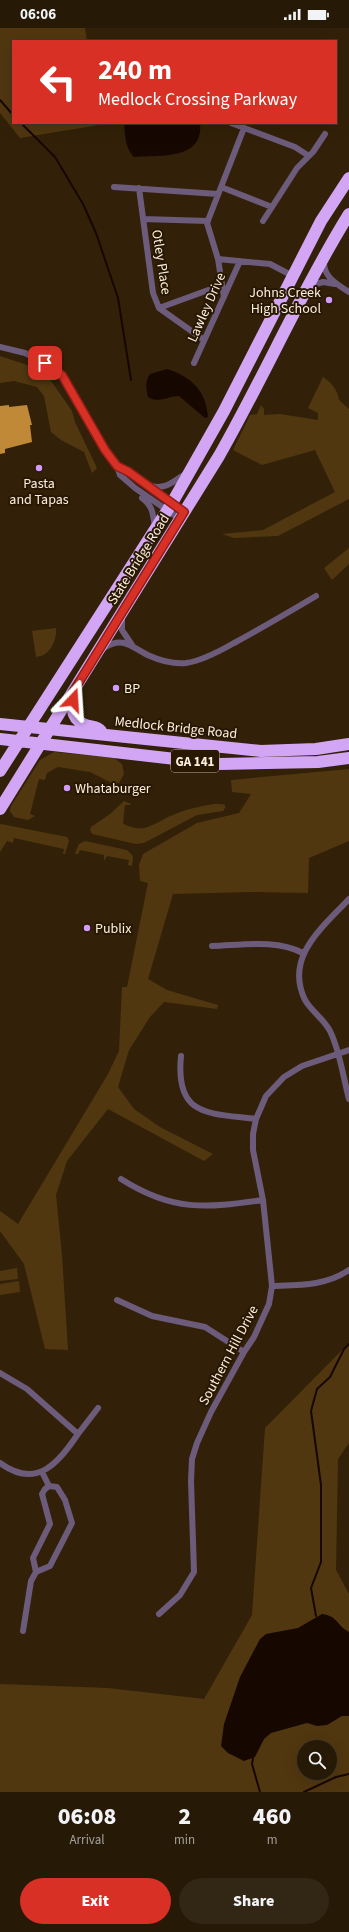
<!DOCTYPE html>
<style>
body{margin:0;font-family:"Source Sans 3",sans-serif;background:#322614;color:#f1f3f6;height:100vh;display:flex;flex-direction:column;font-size:15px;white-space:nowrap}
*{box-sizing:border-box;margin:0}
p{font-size:13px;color:#a4a09b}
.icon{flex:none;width:22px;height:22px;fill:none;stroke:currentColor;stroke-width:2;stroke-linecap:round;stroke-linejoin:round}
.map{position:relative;height:1764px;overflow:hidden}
.panel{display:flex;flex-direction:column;background:#261906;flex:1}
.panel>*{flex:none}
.top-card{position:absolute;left:12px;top:12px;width:325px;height:84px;border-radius:0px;box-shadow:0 4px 16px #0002,0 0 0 1px #423828;background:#d93025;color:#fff;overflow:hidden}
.tools{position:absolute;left:297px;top:1712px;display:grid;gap:8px}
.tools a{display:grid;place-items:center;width:40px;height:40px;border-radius:50%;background:#261906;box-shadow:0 4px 16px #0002,0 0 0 1px #423828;font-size:20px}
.pin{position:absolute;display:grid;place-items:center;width:34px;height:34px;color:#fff;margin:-17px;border-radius:8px;box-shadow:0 2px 6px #0006}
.me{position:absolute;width:44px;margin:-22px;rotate:20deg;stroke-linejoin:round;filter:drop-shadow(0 0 3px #0008)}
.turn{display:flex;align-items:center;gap:14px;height:84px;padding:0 20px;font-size:18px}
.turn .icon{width:52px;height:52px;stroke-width:2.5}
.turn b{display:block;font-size:28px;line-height:34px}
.eta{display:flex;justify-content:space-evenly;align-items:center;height:68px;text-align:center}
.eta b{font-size:24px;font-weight:800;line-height:28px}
.cta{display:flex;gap:8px;margin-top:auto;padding:8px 20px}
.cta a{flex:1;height:46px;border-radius:24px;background:#d93025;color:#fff;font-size:16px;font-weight:800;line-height:46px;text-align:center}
.cta a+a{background:#322614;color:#f1f3f6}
.status{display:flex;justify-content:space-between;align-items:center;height:28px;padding:0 20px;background:#261906;direction:ltr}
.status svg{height:11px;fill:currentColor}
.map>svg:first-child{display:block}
</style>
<div class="status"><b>06:06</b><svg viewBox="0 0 49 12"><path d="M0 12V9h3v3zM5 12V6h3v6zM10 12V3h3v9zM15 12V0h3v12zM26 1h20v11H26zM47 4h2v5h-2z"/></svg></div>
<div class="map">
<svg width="349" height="1764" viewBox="0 0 349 1764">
<rect width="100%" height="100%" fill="#322108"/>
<path fill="#513710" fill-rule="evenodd" d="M0,0H85L87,13H13V95H98L99,97L20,110L0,85Z
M0,328L27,337L49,350L72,383L75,394L97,440L92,445L84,424L61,412L51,404L44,368L37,359L14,353L0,355Z
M323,349C332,355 337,361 339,372L349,381V471L278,508L234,510L222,506L263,502L335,464L315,422L262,437L233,422L250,387L257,386L261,377L264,381V387L280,386L318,392V385L308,380Z
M349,520V536L332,552L324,540Z
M56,600C57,608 53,621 45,626C43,628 38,628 36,629L32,603Z
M54,724L114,730L122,736L124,746L119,755H112L90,744L58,739L47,745L45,752L39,751L30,786L35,788L28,792L14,789L10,783L11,778L40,732Z
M349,741V813L309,830L308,865L249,864L173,866L148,951L167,962L218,977L217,981L164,974L150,989L129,1022L118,1059L134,1081L160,1099L213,1126L204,1133L108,1081L67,1133L56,1167L62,1227L68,1322L45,1321L24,1236L0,1203V1183L18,1196L108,1046L119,1023L122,959H127L148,855L140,853L139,837L143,826L197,795L239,785L251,766L232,764L231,752Z
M124,773L131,776L130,777H125L123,795C127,799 138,801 144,800C154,798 164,790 173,787C184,782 215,773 225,777V780L223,783L197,787L144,815L136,816L92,806L90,802L91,799L110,786Z
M1,796L67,809L69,813L65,826H63L64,821L14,810L13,815L7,813L0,824V797Z
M85,813L127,822L133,828L132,838L128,837L129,832L107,828L104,833V827L80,822L78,826H76L75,825L79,816Z
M17,1240L18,1251L0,1253V1243Z
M19,1253L20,1264L0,1267V1256Z
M349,1315V1415L338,1431L336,1542L349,1566V1764H0V1656L108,1660L204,1671L252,1587L265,1400ZM304,1719H330V1745H304Z"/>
<path fill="#160700" d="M124,95H200C204,133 159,127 134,129C125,120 125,107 124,95Z
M167,341C192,349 206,363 208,389L205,390L179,368C168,368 158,376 148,369C146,360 145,353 150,346Z
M322,1586C338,1588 337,1598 349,1604V1688H342L327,1697L317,1698L307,1695L271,1705L264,1711L255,1729L244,1733L228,1725L221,1718L224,1696L240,1649L260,1611L266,1606L298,1600Z"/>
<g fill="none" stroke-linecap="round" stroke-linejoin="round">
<path stroke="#160700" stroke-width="2" d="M0,72L13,87
M21,95L55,129L83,176L96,205L118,270L131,352
M316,1588L311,1560L321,1534V1457L311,1383L317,1361L330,1349L344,1321L349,1316
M253,1730L252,1736L260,1764
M304,1764L336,1749L349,1746"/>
</g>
<path fill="#c08937" d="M9,377V379L27,377L32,397H30L32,414L5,421V425L0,426V378Z"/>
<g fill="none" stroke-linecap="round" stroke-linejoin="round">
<path stroke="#6d5b7b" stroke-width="6" d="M231,95L295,119L309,128
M114,159L218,166
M221,159L272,179
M139,160L153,265L159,280L204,312
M143,191L208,193
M263,193L297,140L313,124L325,106
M218,231L270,236L293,248
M324,233C323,249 337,256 349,264
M309,258L323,254L335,256
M224,269L218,231L207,195L244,100
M159,280L222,257
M0,319L25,325L45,335L62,347L105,422L117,438L120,447L135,460L180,491
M194,335L240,233
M117,438L129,444L185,484
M148,457C164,463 173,454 185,446
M142,470C153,478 153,486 155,500
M122,588V602L132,617
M104,620C124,607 132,620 150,628C161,633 174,636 186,635C202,633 220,623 234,615C262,600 289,584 316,568
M349,871C323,899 284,929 305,972C312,984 324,991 330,1003C340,1023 343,1049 349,1071
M212,918C243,917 276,911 303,925
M181,1028C175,1089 208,1085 256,1091
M121,1151C173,1184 205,1180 263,1172
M272,1258C299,1257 326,1258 349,1242
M117,1272L152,1288L205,1299L244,1324
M0,1345L27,1361L78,1406C58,1435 37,1462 0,1435
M78,1406L98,1380
M36,1544L33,1530L50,1496L42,1466L45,1461L49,1458
M159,1586L180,1567L194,1544L191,1453L192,1431L197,1415L211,1384L244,1324L254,1309L269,1276L272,1258L263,1172L253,1122V1106L256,1091L266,1068L284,1049L302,1038L349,1022
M23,1603L31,1553L36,1544L50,1538L72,1495L65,1472L57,1459L49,1458L42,1444"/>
<path stroke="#d3a6f5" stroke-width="12" d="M73,667C72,682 71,693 89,698C94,699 98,699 101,703
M0,696L261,723L316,721L349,716
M0,711L219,736L318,734L349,730
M0,743L172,475L224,383L321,193L349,150
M0,781L219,428C264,349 301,264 349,186"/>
</g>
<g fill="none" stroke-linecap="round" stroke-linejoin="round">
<defs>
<path id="route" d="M45,335L62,347L105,422L117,438L129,444L184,484L73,664V672"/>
</defs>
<use href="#route" stroke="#8d1f18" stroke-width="10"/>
<use href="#route" stroke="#d93025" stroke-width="7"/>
</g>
<g fill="#d39cfc" stroke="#281701" stroke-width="1.5">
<circle cx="329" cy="272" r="4"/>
<circle cx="39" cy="440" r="4"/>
<circle cx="116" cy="660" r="4"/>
<circle cx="67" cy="760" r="4"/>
<circle cx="87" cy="900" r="4"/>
</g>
<g text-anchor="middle" stroke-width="4" stroke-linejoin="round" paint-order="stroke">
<rect fill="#281701" stroke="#bcae9e" stroke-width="1" x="171" y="722" width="48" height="22" rx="3"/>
<g font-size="13" font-weight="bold" fill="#fbefe1">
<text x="195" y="738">GA 141</text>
</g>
<g font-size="14" fill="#fbefe1" stroke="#281701">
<text transform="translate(162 234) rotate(81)" y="5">Otley Place</text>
<text transform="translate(206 279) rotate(-66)" y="5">Lawley Drive</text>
<text transform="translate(138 531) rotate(-58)" y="5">State Bridge Road</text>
<text transform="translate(176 699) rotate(6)" y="5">Medlock Bridge Road</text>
<text transform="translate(228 1327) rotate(-62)" y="5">Southern Hill Drive</text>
</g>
<g font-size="14" fill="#fbefe1" stroke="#281701" text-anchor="start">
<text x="321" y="269" text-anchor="end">Johns Creek<tspan x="321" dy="16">High School</tspan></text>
<text x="39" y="460" text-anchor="middle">Pasta<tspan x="39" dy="16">and Tapas</tspan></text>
<text x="124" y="665">BP</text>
<text x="75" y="765">Whataburger</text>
<text x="95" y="905">Publix</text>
</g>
</g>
</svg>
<div class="tools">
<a><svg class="icon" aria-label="search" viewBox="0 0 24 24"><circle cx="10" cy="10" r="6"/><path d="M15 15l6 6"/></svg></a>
</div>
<div class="pin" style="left:45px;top:335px;background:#d93025"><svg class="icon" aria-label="arrive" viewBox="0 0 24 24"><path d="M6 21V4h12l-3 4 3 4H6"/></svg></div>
<svg class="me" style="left:73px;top:672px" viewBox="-20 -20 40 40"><path d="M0-17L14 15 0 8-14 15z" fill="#d93025" stroke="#fff" stroke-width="4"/></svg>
<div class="top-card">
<div class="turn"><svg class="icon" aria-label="left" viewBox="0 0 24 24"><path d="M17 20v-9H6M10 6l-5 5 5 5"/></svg><div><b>240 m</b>Medlock Crossing Parkway</div></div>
</div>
</div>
<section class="panel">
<div class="eta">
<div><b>06:08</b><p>Arrival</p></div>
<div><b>2</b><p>min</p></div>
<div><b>460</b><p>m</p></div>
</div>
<div class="cta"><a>Exit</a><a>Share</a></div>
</section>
